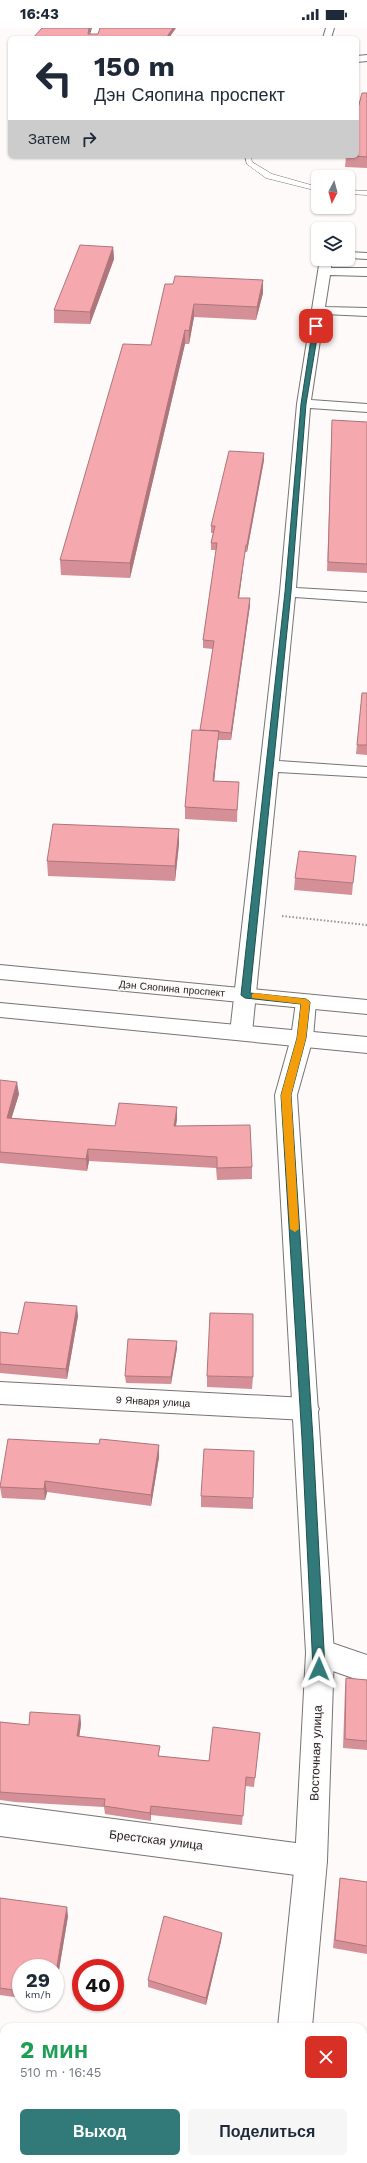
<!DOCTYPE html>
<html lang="ru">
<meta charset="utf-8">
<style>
body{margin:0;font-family:"Work Sans",sans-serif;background:#f6f6f7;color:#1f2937;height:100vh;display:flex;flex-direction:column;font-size:15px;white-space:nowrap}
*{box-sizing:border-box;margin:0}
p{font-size:13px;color:#747a83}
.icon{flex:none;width:22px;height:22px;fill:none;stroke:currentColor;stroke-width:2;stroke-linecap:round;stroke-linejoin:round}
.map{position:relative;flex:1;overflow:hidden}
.panel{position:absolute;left:0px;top:1995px;width:367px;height:140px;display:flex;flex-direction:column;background:#fff;border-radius:12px 12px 0 0;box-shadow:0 1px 3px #0004}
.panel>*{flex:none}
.banner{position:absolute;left:8px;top:8px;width:351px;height:122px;border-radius:6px;box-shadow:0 1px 3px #0004;background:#fff;color:#1f2937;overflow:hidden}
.needle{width:26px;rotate:186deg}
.buttons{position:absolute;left:311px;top:142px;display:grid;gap:8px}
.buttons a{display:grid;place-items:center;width:44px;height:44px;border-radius:6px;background:#fff;box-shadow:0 1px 3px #0004;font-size:20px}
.speed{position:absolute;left:12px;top:1931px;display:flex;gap:8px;font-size:20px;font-weight:700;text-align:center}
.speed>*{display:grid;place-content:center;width:52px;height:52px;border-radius:50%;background:#fff;box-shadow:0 1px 3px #0004;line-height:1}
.speed small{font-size:10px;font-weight:400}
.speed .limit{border:6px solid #d22;background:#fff;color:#111}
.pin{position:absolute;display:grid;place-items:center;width:34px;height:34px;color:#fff;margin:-17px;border-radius:8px;box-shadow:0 2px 6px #0006}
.me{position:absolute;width:44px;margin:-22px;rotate:1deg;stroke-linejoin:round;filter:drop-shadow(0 0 3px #0008)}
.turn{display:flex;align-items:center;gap:14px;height:84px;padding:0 20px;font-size:18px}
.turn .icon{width:52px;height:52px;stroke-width:2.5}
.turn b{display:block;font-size:28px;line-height:34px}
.then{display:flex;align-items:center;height:38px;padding:0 20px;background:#0003;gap:8px;font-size:15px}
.round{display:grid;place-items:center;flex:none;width:42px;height:42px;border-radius:6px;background:#f6f6f7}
.head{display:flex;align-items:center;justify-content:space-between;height:68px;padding:0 20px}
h1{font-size:24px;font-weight:700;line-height:30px;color:#1e9e55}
.button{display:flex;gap:8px;margin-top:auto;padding:8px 20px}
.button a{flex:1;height:46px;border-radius:6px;background:#317a79;color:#fff;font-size:16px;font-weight:700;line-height:46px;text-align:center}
.button a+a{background:#f6f6f7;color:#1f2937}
.status{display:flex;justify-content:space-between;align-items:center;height:28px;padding:0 20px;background:#fff;direction:ltr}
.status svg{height:11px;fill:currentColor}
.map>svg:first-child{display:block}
</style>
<div class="status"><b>16:43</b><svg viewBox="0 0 49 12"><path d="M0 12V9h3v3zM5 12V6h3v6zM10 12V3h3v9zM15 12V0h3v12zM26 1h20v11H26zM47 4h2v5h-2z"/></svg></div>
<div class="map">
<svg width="367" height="2135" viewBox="0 0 367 2135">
<rect width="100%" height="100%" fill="#fefafa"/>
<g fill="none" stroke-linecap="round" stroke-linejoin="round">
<defs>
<path id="service" d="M245,128H251L252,134L272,146L318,159V163L266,150L247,136Z
M348,162L367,163V167L348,166Z"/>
<path id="minor" d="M92,0H100L97,10H89Z
M326,0H334L331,10H323Z
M367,27V33L357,34V28Z
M331,197L335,198L337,201H325L327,198Z
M348,224L367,225V231L348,230Z
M320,231H332L331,240H367V248L330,247L325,279L367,280V288L324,286L311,372L367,376V384L310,380L296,560L367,564V574L295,569L279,733L367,739V749L278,744L252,1005L249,1010L241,1012L233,1010L230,1005L280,564L297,376Z
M0,1354L306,1370L315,1373L319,1381L315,1389L306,1392L0,1376Z
M320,1611L367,1627V1655L310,1635L306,1625L310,1615Z
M0,1776L311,1817L322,1822L327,1833L322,1844L311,1849L0,1808Z"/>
<path id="tertiary" d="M306,967L313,969L316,974L313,1010L297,1067L334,1625L327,1833L312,1999H278L295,1833L306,1625L275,1067L291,1010L296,974L299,969Z
M264,2131H300V2135H264Z"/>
<path id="primary" d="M0,937L367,972V986L0,951Z
M0,975L367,1009V1025L0,989Z"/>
</defs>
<use href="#service" stroke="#777373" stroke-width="1"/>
<use href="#minor" stroke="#777373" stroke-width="2"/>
<use href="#tertiary" stroke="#777373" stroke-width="2"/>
<use href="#primary" stroke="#777373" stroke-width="2"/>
<path stroke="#959393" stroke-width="2" stroke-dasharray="1.5 2" stroke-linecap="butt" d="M282,888L367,897"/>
<use href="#service" fill="#fff" fill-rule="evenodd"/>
<use href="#minor" fill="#fff" fill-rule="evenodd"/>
<use href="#tertiary" fill="#fff" fill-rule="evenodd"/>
<use href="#primary" fill="#fff" fill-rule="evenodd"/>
</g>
<path fill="#d49096" d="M367,65V140L345,139L346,128H357Z
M113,219L114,231L90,296L54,295V282Z
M263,252V265L256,292L194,289L189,316H185L130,550L61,547L60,532L151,317L173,256Z
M332,392L367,394V545L327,543Z
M264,432L247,524H245L239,570H250V577L231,712H218L214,753L238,766L237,794L185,791V779L200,702L213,621L203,620V612L216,522H211V515L213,505H211V498Z
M362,665H367V727L356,726Z
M179,801V816L175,853L48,848L47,833Z
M295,850L353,855L352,867L294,862Z
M0,1052L19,1066L11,1090L115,1098L177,1091L176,1098L252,1139V1151L217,1152L216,1140L89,1133L87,1143L0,1135Z
M78,1288L67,1351L0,1345V1304L18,1306Z
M177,1320L171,1356L126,1355L125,1348Z
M207,1348L253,1349L252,1361L207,1359Z
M159,1429L151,1478L47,1464L45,1472L2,1470L0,1459Z
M201,1468L253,1470V1481L201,1479Z
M346,1650L367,1652V1722L343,1720L345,1660Z
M80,1687L81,1696L79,1709L160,1728L209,1733L260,1705L254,1759L245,1758L242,1797L151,1787V1793L105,1786L104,1779L15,1774L0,1772V1694L29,1697Z
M340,1850L367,1854V1926L333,1920L339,1858Z
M0,1870L68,1888L55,1966V1940H21V1970L0,1967Z
M222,1905L221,1913L206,1977L148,1959V1952Z"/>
<path fill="#ac767a" d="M89,0H91L88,10V6Z
M173,0H176L169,10H166Z
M113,219L114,231L90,296V284Z
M263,252V265L256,292L257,279Z
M194,276V289L189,316V303Z
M185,302V316L130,550V535Z
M264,425V432L247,524V517Z
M246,517L245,524L238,578V570Z
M250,570V577L231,712V705Z
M219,703L218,715L213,765V753Z
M179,801V816L175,853V838Z
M17,1054L19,1066L8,1102L7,1090Z
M177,1079V1091L174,1110V1098Z
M88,1121L89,1133L87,1143L86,1131Z
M77,1278L78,1288L67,1351L66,1341Z
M177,1313V1320L171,1356V1349Z
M159,1417V1429L151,1478V1467Z
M45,1453L47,1464L45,1472L44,1461Z
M80,1687L81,1696L78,1717L77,1708Z
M151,1778V1793L150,1785Z
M67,1879L68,1888L55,1966V1950Z
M222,1905L221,1913L206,1977V1970Z"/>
<path fill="#f6a8af" stroke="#ac767a" d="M42,0H89L88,6H98L100,0H173L166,10H33Z
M362,65H367V129L355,128H357V84Z
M80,217L113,219L90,284L54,282Z
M175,248L263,252L257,279L194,276L189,303L185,302L130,535L60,532L123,316L151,317L165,256H173Z
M332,392L367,394V536L328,534Z
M229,423L264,425L247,517H246L238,570H250L231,705L219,704V703L200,702L214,613L203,612L217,515H211L215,498H211Z
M362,665H367V717H357Z
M192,702L219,703L213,753L239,754L237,782L185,779Z
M53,796L179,801L175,838L47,833Z
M299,823L356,828L353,855L295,850Z
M0,1052L17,1054L7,1090L115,1098L119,1075L177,1079L174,1098L250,1097L252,1139L217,1140V1129L88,1121L86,1131L0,1124Z
M25,1274L77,1278L66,1341L0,1336V1304L18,1306Z
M210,1285L253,1286V1349L207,1348Z
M128,1311L177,1313L171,1349L125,1348Z
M8,1411L99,1416L100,1411L159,1417L151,1467L45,1453L44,1461L0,1459Z
M204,1421L254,1423L253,1470L201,1468Z
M346,1650L367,1652V1713L345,1711Z
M30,1684L80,1687L77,1708L160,1718L158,1728L209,1733L213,1699L260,1705L255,1750L246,1749L243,1788L151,1778L150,1785L104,1778L105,1771L13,1765L0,1764V1694L29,1697Z
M340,1850L367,1854V1918L335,1912Z
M0,1870L67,1879L55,1950V1940H21V1963L0,1960Z
M164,1888L222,1905L206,1970L148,1952Z"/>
<path fill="#317a79" stroke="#204f4f" d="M316,296L319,298L306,376L291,564L250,965L306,971L310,974L306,1010L291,1067L313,1411L325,1641L323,1645L319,1647L315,1645L313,1641L302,1411L281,1067L297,1010L301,976L245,970L241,967L285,564L301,376L313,298Z"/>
<path fill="#f59e0b" d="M255,965L306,971L310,974L306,1010L291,1067L299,1201L295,1204L290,1201L281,1067L297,1010L301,976L252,970V966Z"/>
<g text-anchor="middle" stroke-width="3" stroke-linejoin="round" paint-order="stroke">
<g font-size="10" fill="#222121" stroke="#fefafa">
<text transform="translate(172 960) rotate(5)" y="4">Дэн Сяопина проспект</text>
<text transform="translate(153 1373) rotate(3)" y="4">9 Января улица</text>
</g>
<g font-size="12" fill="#222121" stroke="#fefafa">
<text transform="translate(316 1725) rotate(-88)" y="4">Восточная улица</text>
<text transform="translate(156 1812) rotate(7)" y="4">Брестская улица</text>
</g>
</g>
</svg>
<div class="buttons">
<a><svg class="needle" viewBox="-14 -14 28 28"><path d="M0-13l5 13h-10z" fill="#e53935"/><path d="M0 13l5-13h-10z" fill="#747a83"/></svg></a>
<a><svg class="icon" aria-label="layers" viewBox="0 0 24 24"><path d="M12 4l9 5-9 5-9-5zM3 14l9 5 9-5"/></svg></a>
</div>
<div class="speed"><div>29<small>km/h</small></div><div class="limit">40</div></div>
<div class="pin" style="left:316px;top:298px;background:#d93025"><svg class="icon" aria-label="arrive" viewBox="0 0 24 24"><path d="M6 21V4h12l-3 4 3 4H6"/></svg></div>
<svg class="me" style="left:319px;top:1641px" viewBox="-20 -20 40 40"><path d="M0-17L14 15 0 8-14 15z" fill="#317a79" stroke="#fff" stroke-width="4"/></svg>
<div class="banner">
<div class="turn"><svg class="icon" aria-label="left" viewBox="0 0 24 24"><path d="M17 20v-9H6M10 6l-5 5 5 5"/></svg><div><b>150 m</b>Дэн Сяопина проспект</div></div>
<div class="then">Затем<svg class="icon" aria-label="right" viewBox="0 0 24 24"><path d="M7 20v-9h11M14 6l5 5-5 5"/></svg></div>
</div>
<section class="panel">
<div class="head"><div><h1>2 мин</h1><p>510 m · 16:45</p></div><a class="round" style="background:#d93025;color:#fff"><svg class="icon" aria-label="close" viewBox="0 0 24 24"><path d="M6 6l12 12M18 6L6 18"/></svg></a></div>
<div class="button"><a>Выход</a><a>Поделиться</a></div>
</section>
</div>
